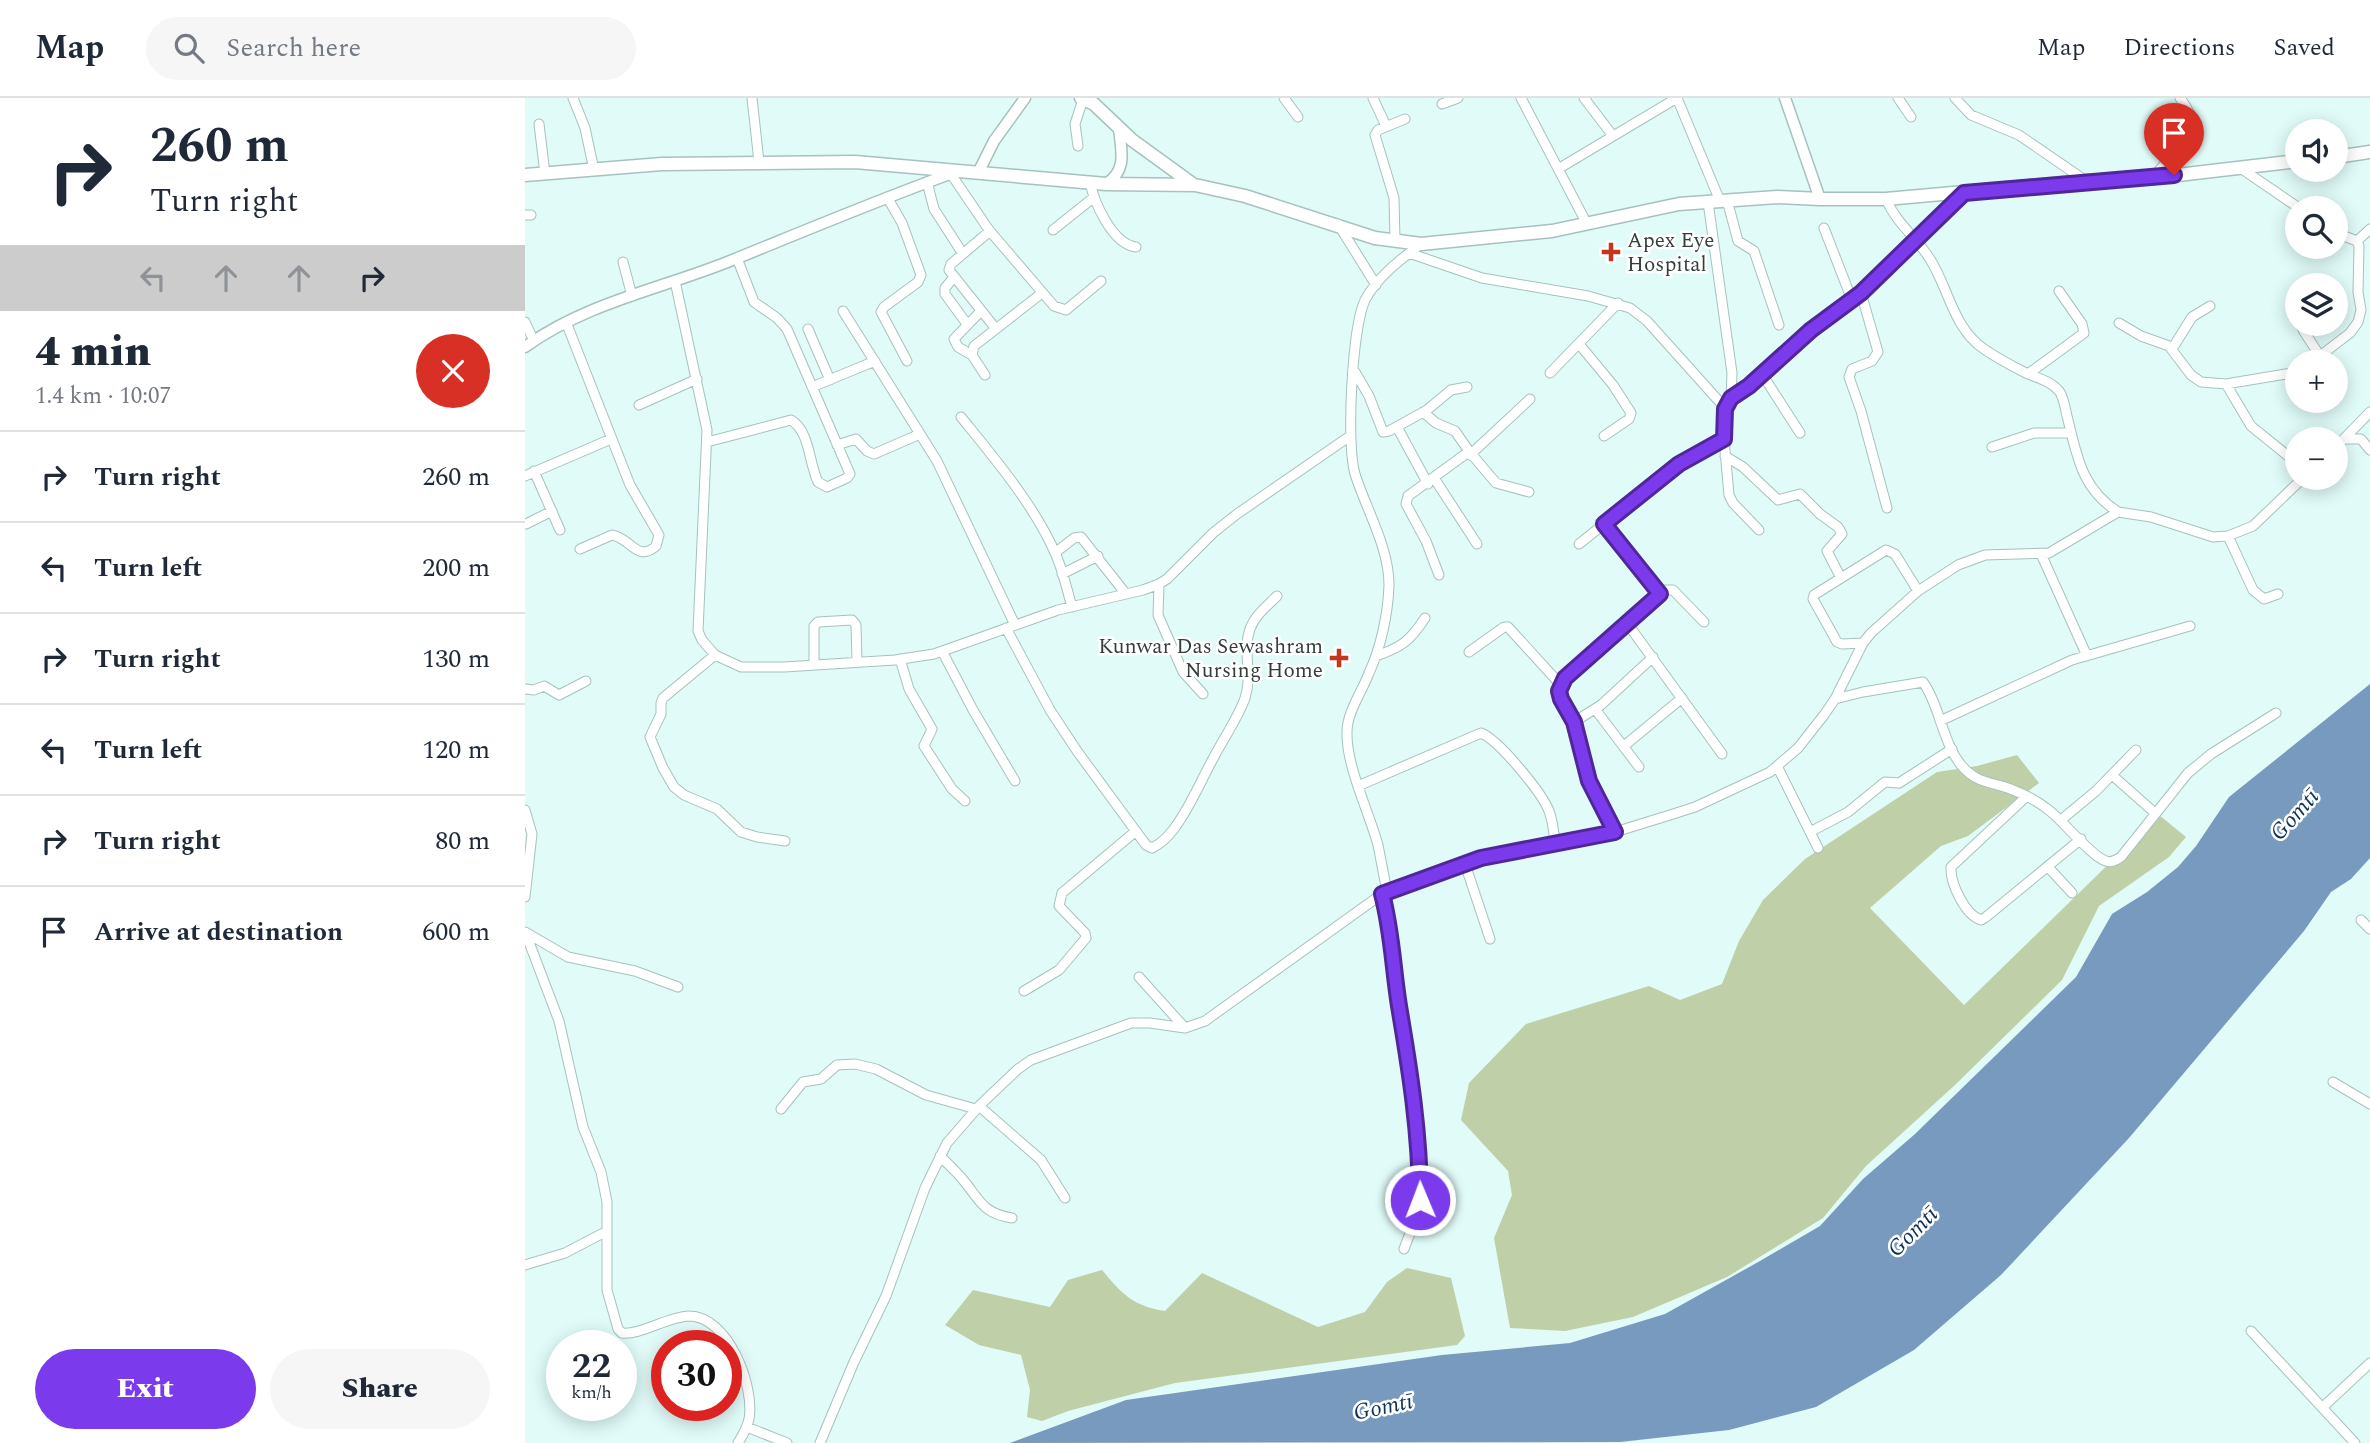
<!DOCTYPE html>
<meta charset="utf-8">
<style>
body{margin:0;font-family:Spectral,serif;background:#f6f6f7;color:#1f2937;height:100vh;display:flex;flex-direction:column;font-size:26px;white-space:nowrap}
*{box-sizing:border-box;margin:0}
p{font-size:23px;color:#747a83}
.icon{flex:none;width:38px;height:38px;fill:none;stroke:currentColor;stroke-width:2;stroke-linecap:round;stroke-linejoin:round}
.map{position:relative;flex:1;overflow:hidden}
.sheet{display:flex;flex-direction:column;background:#fff;width:525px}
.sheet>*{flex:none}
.banner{background:#fff;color:#1f2937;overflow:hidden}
.controls{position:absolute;left:1760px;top:21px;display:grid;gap:14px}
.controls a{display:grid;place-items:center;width:63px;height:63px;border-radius:50%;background:#fff;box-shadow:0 4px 18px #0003;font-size:35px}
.speed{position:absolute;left:21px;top:1232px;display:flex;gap:14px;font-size:35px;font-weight:700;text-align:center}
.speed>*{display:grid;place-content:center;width:91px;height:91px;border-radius:50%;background:#fff;box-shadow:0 4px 18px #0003;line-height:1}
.speed small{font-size:18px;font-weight:400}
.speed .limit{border:10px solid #d22;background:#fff;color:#111}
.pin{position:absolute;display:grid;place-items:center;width:60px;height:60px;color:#fff;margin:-72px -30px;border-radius:50% 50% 50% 0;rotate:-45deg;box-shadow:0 0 7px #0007}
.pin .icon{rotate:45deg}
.me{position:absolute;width:77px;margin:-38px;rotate:359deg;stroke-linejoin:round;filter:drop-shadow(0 0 5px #0008)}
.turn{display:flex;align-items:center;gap:24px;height:147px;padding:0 35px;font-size:32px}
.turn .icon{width:91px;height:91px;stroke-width:2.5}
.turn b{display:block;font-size:49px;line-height:60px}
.lanes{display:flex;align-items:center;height:66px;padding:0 35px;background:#0003;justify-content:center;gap:35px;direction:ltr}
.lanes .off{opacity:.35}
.round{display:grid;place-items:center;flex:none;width:74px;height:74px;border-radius:37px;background:#f6f6f7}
.head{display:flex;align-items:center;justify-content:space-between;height:119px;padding:0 35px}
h1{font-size:42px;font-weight:800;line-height:52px}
.action{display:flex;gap:14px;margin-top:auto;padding:14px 35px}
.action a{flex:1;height:80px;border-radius:42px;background:#7c3aed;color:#fff;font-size:28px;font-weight:800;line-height:80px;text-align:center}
.action a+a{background:#f6f6f7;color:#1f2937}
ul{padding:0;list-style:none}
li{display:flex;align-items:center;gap:21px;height:91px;padding:0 35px;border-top:2px solid #e0e1e3}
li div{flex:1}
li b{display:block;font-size:26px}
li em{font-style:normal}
header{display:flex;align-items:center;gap:42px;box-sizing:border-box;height:98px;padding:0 35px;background:#fff;border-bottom:2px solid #e0e1e3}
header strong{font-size:33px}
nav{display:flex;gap:38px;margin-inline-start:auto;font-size:24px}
.search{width:490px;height:63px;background:#f6f6f7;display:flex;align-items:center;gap:18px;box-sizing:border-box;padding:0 24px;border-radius:38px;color:#747a83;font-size:26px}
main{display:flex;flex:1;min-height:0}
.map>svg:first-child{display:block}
</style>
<header>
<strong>Map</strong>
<div class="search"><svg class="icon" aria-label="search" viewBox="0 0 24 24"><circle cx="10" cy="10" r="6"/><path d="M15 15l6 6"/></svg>Search here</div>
<nav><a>Map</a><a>Directions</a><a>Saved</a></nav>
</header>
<main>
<section class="sheet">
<div class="banner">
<div class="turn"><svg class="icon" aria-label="right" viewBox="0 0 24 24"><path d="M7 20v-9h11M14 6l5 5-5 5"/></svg><div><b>260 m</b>Turn right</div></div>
<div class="lanes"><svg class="icon off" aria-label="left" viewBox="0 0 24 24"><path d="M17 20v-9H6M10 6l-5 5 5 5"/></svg><svg class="icon off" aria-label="ahead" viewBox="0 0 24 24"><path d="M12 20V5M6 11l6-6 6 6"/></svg><svg class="icon off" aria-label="ahead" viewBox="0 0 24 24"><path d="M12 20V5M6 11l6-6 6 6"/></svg><svg class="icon" aria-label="right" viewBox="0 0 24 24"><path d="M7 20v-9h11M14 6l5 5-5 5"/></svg></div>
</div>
<div class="head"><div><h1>4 min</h1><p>1.4 km · 10:07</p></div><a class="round" style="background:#d93025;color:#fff"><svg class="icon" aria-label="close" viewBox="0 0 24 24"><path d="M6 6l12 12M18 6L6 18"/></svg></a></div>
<ul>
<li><svg class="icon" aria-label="right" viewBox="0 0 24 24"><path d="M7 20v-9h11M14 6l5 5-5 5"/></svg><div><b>Turn right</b></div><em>260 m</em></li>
<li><svg class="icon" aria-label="left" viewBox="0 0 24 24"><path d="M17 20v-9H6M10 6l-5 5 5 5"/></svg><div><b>Turn left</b></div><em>200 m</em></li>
<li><svg class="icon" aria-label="right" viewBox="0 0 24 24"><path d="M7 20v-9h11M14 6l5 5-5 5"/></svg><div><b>Turn right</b></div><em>130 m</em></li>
<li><svg class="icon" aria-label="left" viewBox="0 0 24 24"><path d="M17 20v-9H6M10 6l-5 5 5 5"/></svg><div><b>Turn left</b></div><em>120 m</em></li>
<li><svg class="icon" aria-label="right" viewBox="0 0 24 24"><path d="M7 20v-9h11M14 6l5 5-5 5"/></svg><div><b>Turn right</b></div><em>80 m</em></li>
<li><svg class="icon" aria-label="arrive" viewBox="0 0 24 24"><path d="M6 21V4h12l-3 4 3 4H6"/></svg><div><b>Arrive at destination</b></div><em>600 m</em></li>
</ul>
<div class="action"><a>Exit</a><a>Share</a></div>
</section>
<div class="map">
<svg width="1845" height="1345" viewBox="0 0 1845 1345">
<rect width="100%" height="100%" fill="#e0fbf8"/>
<path fill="#bfd0a8" d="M1492,657L1514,685L1443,738L1416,748L1345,810L1439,907L1634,717L1661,739L1644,759L1574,808L1537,882L1430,987L1341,1068L1298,1120L1202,1179L1108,1219L1040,1233L985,1230L969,1140L987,1097L983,1073L936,1022L944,985L1001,926L1124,888L1155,902L1197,886L1214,843L1238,802L1280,761L1412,674L1452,668Z
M882,1170L926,1180L940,1238L932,1247L650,1285L543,1313L517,1323L502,1319L505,1292L496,1257L454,1247L420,1227L448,1192L525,1209L543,1182L577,1172C597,1196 608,1208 640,1213L677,1175L793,1229L840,1214L862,1184Z"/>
<path fill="#789abf" d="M1845,586V760L1826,781L1806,794L1779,833L1604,1040L1476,1177L1389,1252L1291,1309L1204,1332L1095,1344L485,1345L601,1302L917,1257L1045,1245L1140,1216L1235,1163L1295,1128L1338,1081L1390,1036L1551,879L1587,816L1622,794L1653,769L1671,748L1704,699Z"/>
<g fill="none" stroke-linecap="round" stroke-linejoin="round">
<defs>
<path id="minor" d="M48,0L60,30L69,72
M227,0L234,64
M759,0L773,19
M848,0L861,28
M996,0L1062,126
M1059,0L1088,38
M1152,0L1195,103
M1373,0L1386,19
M1430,0L1446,17L1494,37L1561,83
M917,6L933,0
M14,26L20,76
M553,48L550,26L558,1
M1714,69L1774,110
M1033,71L1152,0
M426,76L464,132L529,208L541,212L576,183
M1627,80L1665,39C1671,24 1664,12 1655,0
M402,84L409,111L438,156
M565,84C569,104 587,146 611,149
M362,99L377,125L396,177L393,184L359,209L356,214L382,263
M1361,101C1371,125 1391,139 1405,161C1424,191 1428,230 1459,251C1472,260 1487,268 1501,275C1512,280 1526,283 1534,293C1539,299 1540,310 1542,318C1552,358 1556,390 1593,414
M1202,102L1213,143L1229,153L1254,227
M1183,104L1207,275L1206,300L1201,311L1199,341L1204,397L1208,405L1234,432
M0,117H6
M813,126L851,187
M1299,130L1327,202
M528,132L568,100
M465,133L426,166L424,172L471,231
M870,143L869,100L850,37L853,32L880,21
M1832,143L1845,131
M884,155L957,180L1063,198L1105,210L1122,223L1201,311
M98,164L107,198
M429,179L420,190V196L442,226
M150,183L182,332L173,533L177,542L190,557L216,569H259L370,562L409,556L533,512L618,492L634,486L642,481L688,435L712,416L825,338
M1336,195L1353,254L1347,263L1327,271L1324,279L1336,313L1362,410
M318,213L412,363L490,527
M0,224L9,243
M41,224L105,387L134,437L131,448C112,465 106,440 87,437L55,451
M1594,225L1616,238L1644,248L1666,277L1676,284L1701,286L1773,274
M283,231L305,282
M1778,232L1795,258
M1054,246L1088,287L1106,315L1104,321L1079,338
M1647,251L1667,219L1685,208
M447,257L433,249L429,241L456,213
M1787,264L1825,235L1833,224L1836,212L1833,194L1834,148L1832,143L1811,135
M830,274L844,298L858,334L864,333L902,312L926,292L942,289
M1025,275L1093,205
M1237,276L1275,335
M1503,276L1559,235L1557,226L1534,193
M460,277L447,257L449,248L517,195
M1701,286L1726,328L1773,366
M287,289L350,263
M1206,300L1224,288L1286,232L1336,195L1439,95
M114,307L172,281
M898,314L911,325L930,333L946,356L1005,301
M436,319C470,361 510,408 531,457C538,473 542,492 547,509
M872,329L903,386
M1819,341H1836L1845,352
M182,344L266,322C285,333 284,366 293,384L302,389L322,380L325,376L262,231L252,220L229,204L212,160
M312,347L331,341L342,353L349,356L395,336
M1467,349L1509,335H1546
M1811,349L1845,314
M1200,358L1218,369L1253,402L1275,396L1295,416L1313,429L1317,436L1302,453L1316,480
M9,373L35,432
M0,378L86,341
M909,380L952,446
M1,426L27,413
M1079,426L1135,496
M1703,438L1728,492L1739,501L1753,496
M1054,446L1154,366L1199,341
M530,455L549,440L556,439L601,496
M1516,456L1562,558
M537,476L573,458
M914,477L901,443L881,406L883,398L942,355L949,359L971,385L1004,394
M634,486L633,517L658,574L678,596
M1102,525L1197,656
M481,530L525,612L552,653L621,747L627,750C635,746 642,740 648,732C665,710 676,682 690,657C700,638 713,620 720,600C728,576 717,553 725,531C730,517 742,508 752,498
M1338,545L1317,546L1312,544L1288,501L1289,497L1361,452L1370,456L1393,493
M417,553L448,612L490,683
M944,554L979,529H983L1035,586
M190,557L138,600L136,605V616L125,639L138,670L149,689L159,697L192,711L216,734L232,739L260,743
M851,558C877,549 885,543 900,520
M375,561L384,591L407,631L399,648L427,691L440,703
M289,566V528L293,524L327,522L331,527L332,564
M0,591L9,592L19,588L34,597L61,583
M1310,601L1338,594L1398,584C1415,608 1417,643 1436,667C1453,687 1467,683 1488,692C1501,697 1514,704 1525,713C1539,724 1567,759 1581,763C1587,765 1591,762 1596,759L1663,675L1686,656L1751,615
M1070,611L1114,669
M1415,623L1547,562L1665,528
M1049,624L1076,607L1128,559
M1099,648L1157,600
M1252,668L1293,750
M1587,677L1630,715
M833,688L956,635C974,642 1017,695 1024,713C1028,723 1029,735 1030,746
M1502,698L1426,769C1425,785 1440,817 1456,822L1461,819L1556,741
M0,712L7,736L0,799
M1536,722L1571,693L1611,652
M1090,734L1064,683L1049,624L1036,602L1034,593L1040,580L1139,492H1148L1179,524
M1285,734L1323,714L1360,684L1374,685L1427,651
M940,766L965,841
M1523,769L1547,795
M862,794C859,778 856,762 853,747C844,714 821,668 822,634C822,614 837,594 844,575C856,549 863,516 864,487C864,449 841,411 830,376C821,346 827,230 840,202C852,179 876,161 896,146
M857,796L863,818L874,905L888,988L895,1074L893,1114L879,1151
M1836,822L1845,831
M0,834L43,859L110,873L153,889
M0,839L4,844L34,923L58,1029L76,1074L82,1104V1192L93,1231L97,1235C116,1237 142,1219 164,1218C203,1218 230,1288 224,1321C222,1330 218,1337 213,1345
M614,879L660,930
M499,893L534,872L561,840L560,835L534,808L537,795L611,733
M1808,984L1845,1006
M454,1008L516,1062L540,1100
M256,1011L278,984L296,981L312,967L330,966L351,971L401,997L451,1011
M415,1058C423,1066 432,1074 439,1083C456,1104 458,1115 487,1120
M0,1167L40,1155L82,1133
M1726,1233L1830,1345
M1798,1309L1845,1265
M222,1329L262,1345
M295,1345L329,1264L361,1198L400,1090L422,1045L455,1007L493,971L506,962L606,925H625L660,930L680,923L857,796L956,760L1090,734L1145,717L1170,709L1245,674L1273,650L1299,617L1310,601L1338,545L1346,535L1393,493L1433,467L1460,457L1524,455L1593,414L1626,419L1688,439L1703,438L1728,428L1778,380"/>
<path id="tertiary" d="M1260,0L1295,101
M453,75L469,43L500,0
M581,86C603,72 596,52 594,30
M0,249C62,204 140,190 210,161C284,131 358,100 433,73"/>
<path id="secondary" d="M556,0L569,6L607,42L669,87
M1811,59L1845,54
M0,77L137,66L330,64L581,86L670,87L720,98L850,140L896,146L1027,133L1154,106L1252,99L1295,101H1361L1561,83L1627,80L1773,63"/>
</defs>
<use href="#minor" stroke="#a7c1be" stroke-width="11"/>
<use href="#tertiary" stroke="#a7c1be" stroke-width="13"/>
<use href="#secondary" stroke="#a7c1be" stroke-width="15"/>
<use href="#minor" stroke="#fff" stroke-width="9"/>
<use href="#tertiary" stroke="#fff" stroke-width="10"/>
<use href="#secondary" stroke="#fff" stroke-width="12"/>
</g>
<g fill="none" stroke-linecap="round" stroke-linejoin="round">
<defs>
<path id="route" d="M895,1102C895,1036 885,973 874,908C868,871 867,833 857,796L956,760L1090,734L1064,683L1049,624L1036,601L1034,593L1040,580L1135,496L1079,426L1154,366L1199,341L1200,311L1206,300L1224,288L1286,232L1336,195L1439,95L1649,77"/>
</defs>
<use href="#route" stroke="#51269a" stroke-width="18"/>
<use href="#route" stroke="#7c3aed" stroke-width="12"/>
</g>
<g fill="#c2371d" stroke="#fff" stroke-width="2.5">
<path d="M1082.5 143.5h7v7h7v7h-7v7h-7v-7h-7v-7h7z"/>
<path d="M810.5 549.5h7v7h7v7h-7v7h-7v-7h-7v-7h7z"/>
</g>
<g text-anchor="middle" stroke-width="5" stroke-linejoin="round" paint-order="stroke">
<g font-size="21" fill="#343e3d" stroke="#fff" text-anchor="start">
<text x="1102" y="149">Apex Eye<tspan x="1102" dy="24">Hospital</tspan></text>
<text x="798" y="555" text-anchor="end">Kunwar Das Sewashram<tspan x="798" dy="24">Nursing Home</tspan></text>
</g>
<g font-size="23" font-style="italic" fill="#0d3357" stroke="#fff">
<text transform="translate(1769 716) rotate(-48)" y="8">Gomtī</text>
<text transform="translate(1387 1133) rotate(-45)" y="8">Gomtī</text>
<text transform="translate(858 1308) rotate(-12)" y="8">Gomtī</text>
</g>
</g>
</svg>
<div class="controls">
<a><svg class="icon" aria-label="sound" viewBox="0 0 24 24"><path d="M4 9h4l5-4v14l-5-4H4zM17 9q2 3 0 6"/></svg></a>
<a><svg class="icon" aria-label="search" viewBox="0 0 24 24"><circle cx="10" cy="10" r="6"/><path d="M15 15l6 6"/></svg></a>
<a><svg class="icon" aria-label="layers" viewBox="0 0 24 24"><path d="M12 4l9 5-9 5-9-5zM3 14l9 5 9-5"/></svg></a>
<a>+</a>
<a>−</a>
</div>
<div class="speed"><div>22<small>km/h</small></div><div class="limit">30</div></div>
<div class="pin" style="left:1649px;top:77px;background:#d93025"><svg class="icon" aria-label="arrive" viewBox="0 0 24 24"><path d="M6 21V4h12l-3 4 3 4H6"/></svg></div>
<svg class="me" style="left:895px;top:1102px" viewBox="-20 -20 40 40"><circle r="17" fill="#7c3aed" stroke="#fff" stroke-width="3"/><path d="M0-11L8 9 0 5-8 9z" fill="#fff"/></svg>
</div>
</main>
